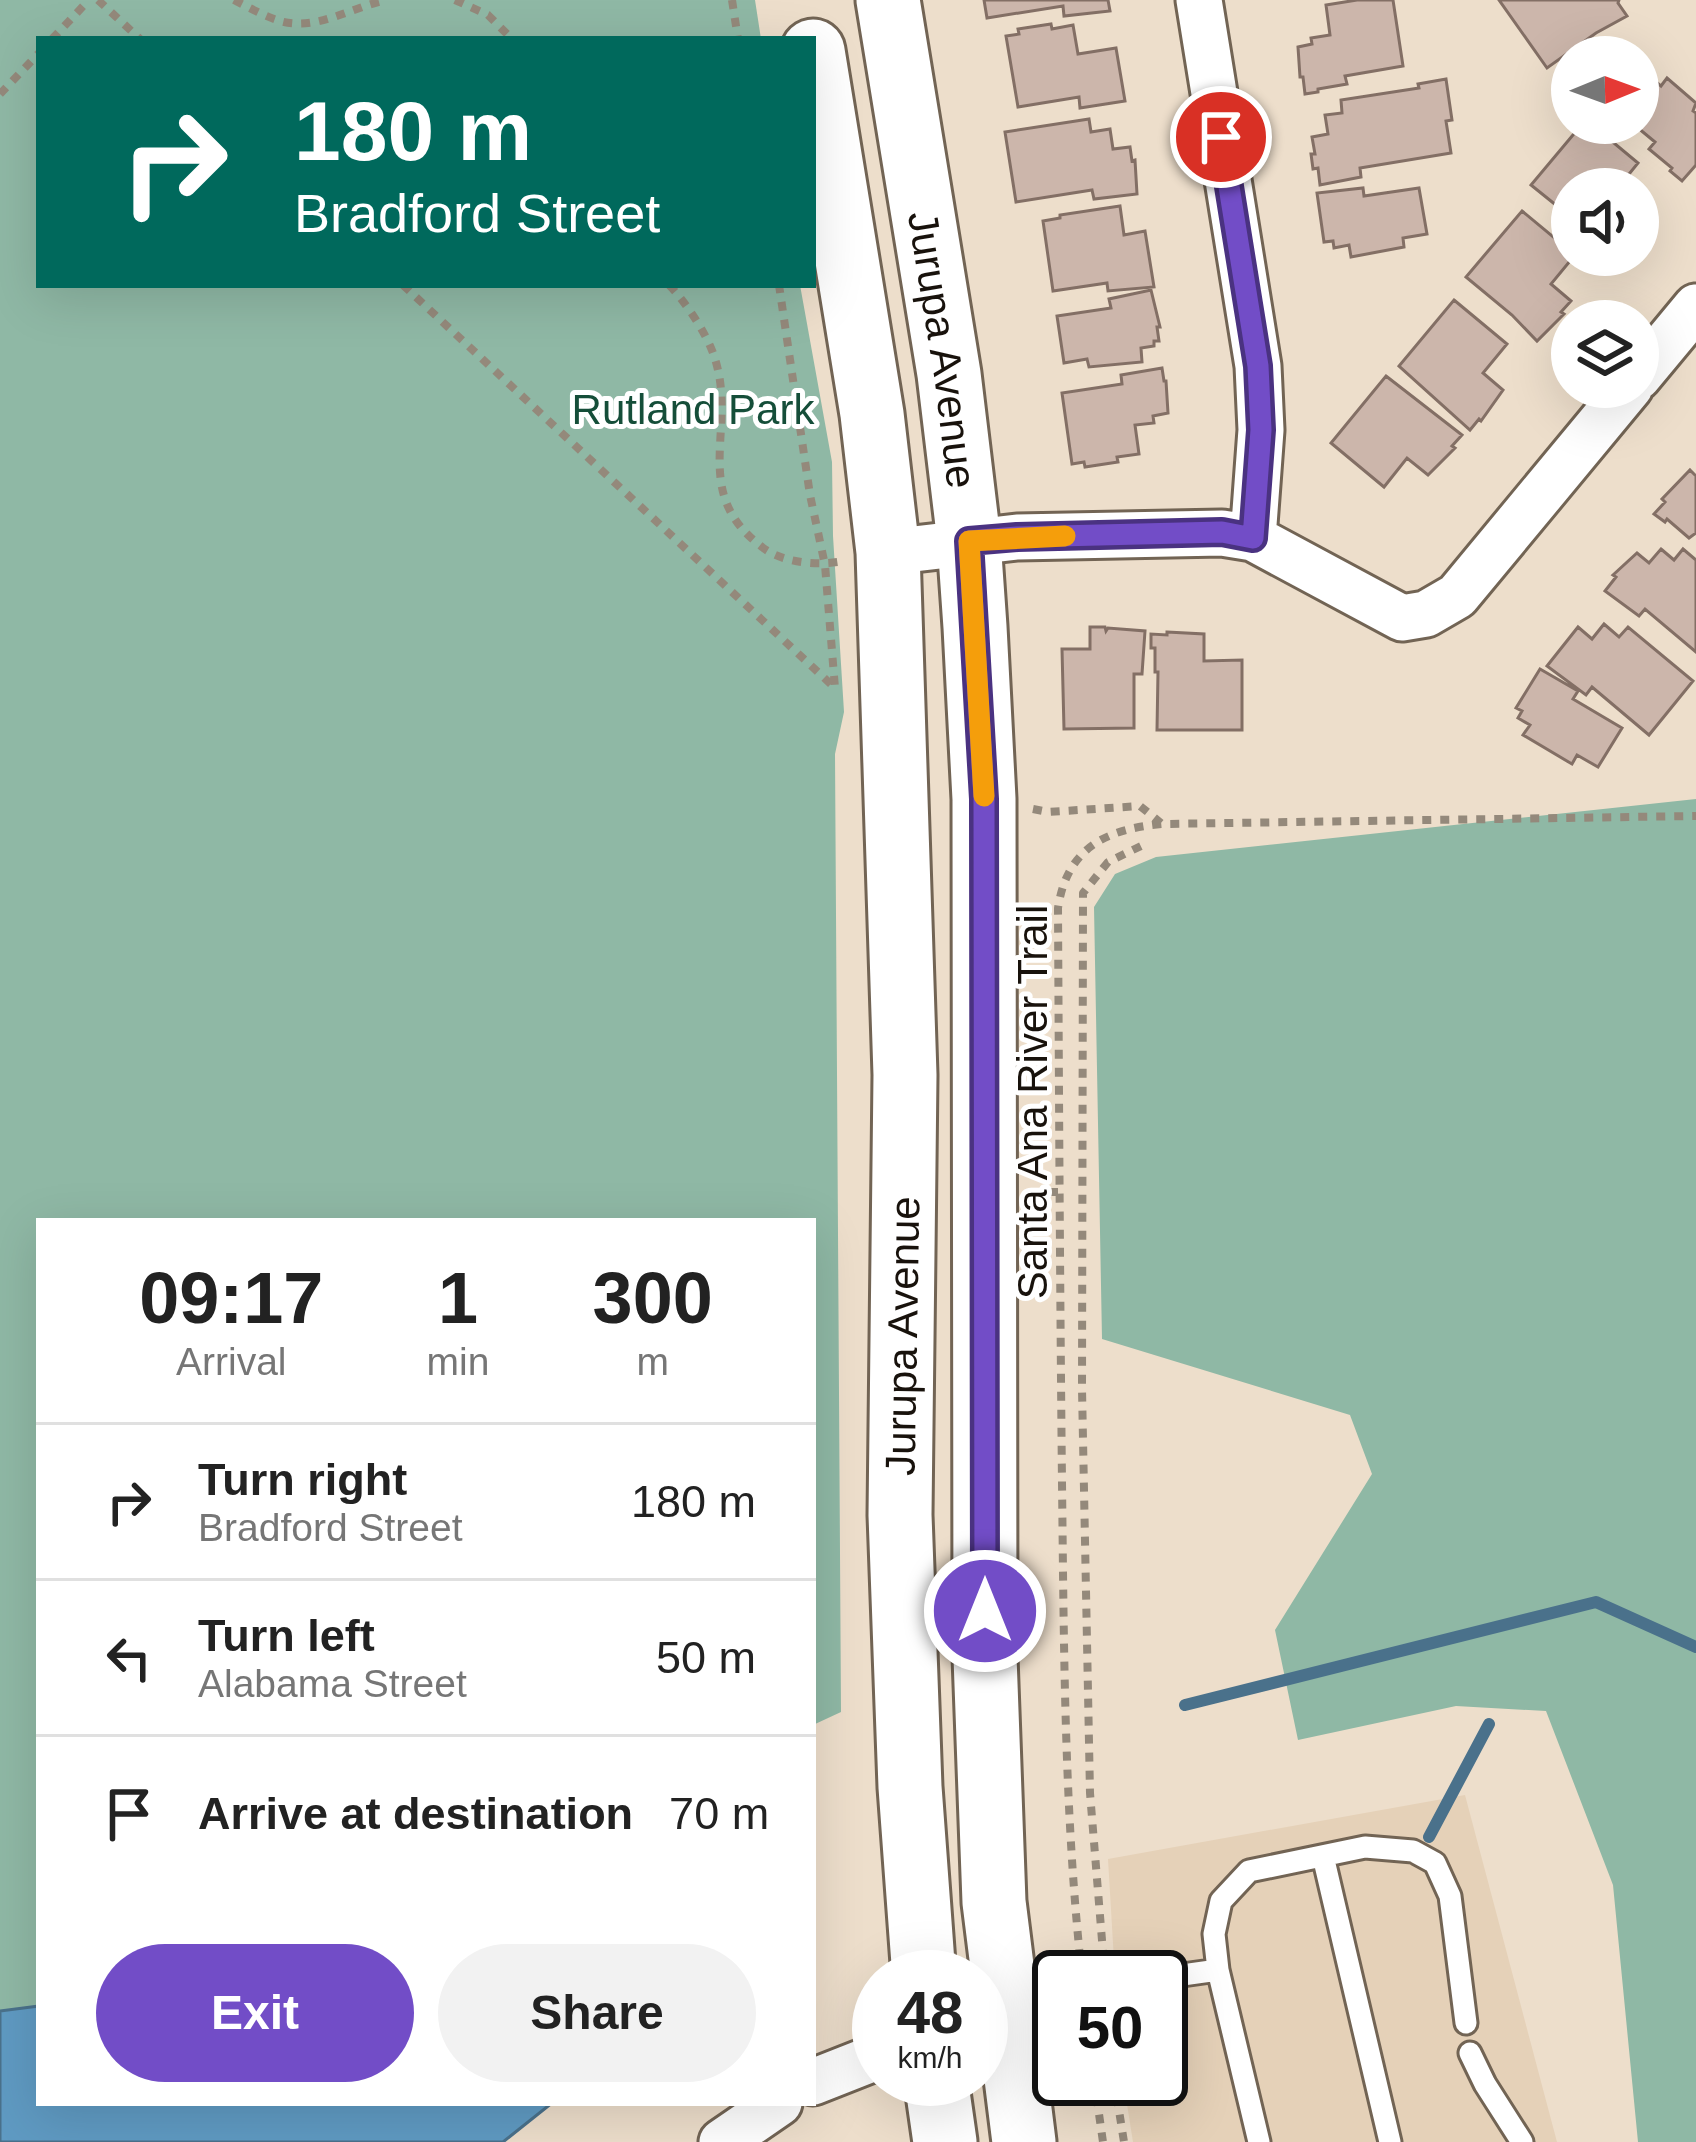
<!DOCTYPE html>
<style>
body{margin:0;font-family:Helvetica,sans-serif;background:#f2f2f2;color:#222;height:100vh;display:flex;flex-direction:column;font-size:45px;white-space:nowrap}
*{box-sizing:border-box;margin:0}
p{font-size:39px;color:#767676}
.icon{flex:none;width:66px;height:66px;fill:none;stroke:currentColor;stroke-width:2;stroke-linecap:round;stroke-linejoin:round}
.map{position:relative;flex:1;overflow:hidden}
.side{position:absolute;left:36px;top:1218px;width:780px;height:888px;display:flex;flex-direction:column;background:#fff;border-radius:0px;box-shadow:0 12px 48px #0002}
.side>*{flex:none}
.top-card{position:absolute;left:36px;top:36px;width:780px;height:252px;border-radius:0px;box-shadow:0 12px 48px #0002;background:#00695c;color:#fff;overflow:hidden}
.needle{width:78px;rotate:89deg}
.controls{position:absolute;left:1551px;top:36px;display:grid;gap:24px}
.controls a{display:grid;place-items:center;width:108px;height:108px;border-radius:50%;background:#fff;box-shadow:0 12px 48px #0002;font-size:60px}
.speed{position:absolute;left:852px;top:1950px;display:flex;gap:24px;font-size:60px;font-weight:700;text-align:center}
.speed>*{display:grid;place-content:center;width:156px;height:156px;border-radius:50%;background:#fff;box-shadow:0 12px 48px #0002;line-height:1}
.speed small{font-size:30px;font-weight:400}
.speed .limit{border:6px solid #111;border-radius:18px;background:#fff;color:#111}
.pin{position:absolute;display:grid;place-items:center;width:102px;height:102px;color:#fff;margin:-51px;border:6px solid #fff;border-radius:50%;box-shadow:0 3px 12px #0007}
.me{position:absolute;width:132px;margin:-66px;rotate:0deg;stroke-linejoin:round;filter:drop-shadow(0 0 9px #0008)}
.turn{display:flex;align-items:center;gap:42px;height:252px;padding:0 60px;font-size:54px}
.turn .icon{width:156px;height:156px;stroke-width:2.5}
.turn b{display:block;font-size:84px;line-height:102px}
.eta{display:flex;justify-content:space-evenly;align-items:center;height:204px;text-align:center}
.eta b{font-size:72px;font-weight:700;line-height:84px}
.primary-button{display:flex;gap:24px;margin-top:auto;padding:24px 60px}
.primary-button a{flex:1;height:138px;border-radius:72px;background:#724dc7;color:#fff;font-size:48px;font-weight:700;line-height:138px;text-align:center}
.primary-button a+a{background:#f2f2f2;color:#222}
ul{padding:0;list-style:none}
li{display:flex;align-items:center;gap:36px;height:156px;padding:0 60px;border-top:3px solid #e0e0e0}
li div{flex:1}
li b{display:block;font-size:45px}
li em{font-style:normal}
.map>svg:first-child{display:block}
</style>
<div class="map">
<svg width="1696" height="2142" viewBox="0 0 1696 2142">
<rect width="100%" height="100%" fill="#eddecb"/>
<path fill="#e5d1b8" d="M1465,1795L1557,2142H1133L1123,2079H1161V1977H1115L1108,1859Z"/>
<path fill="#8fb8a5" d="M0,0H755L761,39H39V285H800L832,462L833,536L844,712L835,754L841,1712L813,1725V1221H39V2006L0,2011Z
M1696,799V2142H1638L1613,1885L1546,1711L1456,1706L1298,1740L1275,1630L1372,1474L1350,1415L1102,1339L1094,907L1115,874L1156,857Z"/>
<path fill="#5f9ac2" stroke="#4a718b" stroke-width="3" d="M39,2006V2103H552L503,2142H0V2011Z"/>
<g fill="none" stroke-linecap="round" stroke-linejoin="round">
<path stroke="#4a718b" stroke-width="12" d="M1185,1705L1596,1602L1696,1647
M1429,1837L1489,1724"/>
</g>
<path fill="#ccb6ab" stroke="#836f65" stroke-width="3" d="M984,0H1108L1110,11L1064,16L1063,6L987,18Z
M1357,0H1393L1403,66L1345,76L1347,84L1318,89V92L1305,94L1303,77H1300L1298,47L1312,44L1311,38L1330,35L1326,5Z
M1499,0H1619L1618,3L1627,16L1596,33L1547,68Z
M1051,24L1052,29L1073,25L1078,54L1116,48L1125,101L1080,108L1079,97L1018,107L1006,36L1019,34L1018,29Z
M1643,70L1661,86L1667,78L1696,103L1693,111L1696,113V165L1682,181L1670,171L1672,168L1649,149L1655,142L1632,123H1638V76Z
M1446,79L1452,120L1446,121L1451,153L1360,168L1361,177L1320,185L1318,168L1313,169L1311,154H1315L1312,137L1328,134L1325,115L1342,113L1341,100L1419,88L1418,84Z
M1089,119L1091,132L1110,129L1113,149L1130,147L1132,161L1135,160L1137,194L1094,199L1092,190L1016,202L1005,132Z
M1583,123H1590L1638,163L1617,189H1572V218L1531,185Z
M1363,188L1364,196L1419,188L1427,234L1403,238L1404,247L1351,257L1349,245L1334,248L1333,241L1324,242L1317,193Z
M1120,206L1124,235L1145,231L1154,287L1108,291L1107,283L1053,291L1043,221L1060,218V215Z
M1522,211L1575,255L1551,284L1571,301L1561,312L1564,314L1537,341L1512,315L1466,277Z
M1151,290L1160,327H1157L1159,341H1154V346L1141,348L1142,362L1089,367L1087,359L1064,363L1057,316L1111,308L1109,299Z
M1454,300L1507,344L1483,373L1503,390L1481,421L1479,419L1470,430L1399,366Z
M1162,368L1164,381H1166L1168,413L1153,416L1154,423L1135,425L1139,454L1117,457L1118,462L1085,467L1084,462L1072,464L1062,393L1122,384L1121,375Z
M1386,376L1462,435L1452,446L1455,448L1428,475L1407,458L1384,487L1331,443Z
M1690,470L1696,476V533L1689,538L1667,519L1665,522L1654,514L1665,502L1662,499Z
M1661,549L1674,560L1683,549L1696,560V652L1645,609L1639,616L1605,591L1616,577L1613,575L1637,553L1649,563Z
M1604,624L1619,637L1628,627L1693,681L1649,735L1592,687L1586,695L1547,666L1578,627L1592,639Z
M1090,627H1105L1106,631L1108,628L1145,631L1142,674H1134V728L1064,729L1062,649H1090Z
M1167,632L1204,634V661L1242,660V730H1157L1158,672H1155V648H1151V634L1167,635Z
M1540,669L1578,691L1573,699L1622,728L1598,767L1577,755L1572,764L1523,735L1530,725L1518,718L1522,711L1516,708Z"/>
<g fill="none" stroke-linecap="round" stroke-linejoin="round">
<defs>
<path id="lane" d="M1323,1856L1390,2142
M1218,1970L1214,1934L1221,1901L1249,1871L1365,1847L1413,1851L1435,1863L1450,1896L1466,2023
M1161,1978L1218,1970L1259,2142
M1012,2004L1059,1994
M1470,2053L1485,2084L1522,2142"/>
<path id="street" d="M1199,0L1258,366L1261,430L1253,538
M1638,377L1696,307
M888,552L1017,537L1222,533L1253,538L1402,618L1426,614L1457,596L1630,387
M813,2082L879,2056
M722,2142L779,2103"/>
<g id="secondary">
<path id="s1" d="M888,0L949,374L969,541L975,627L984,799L985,1657L994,1902L1024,2142"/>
<path d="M813,51L872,414L888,552L905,1075L900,1515L910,1787L924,1977"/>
<path d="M936,2079L945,2142"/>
</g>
</defs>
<use href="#lane" stroke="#726454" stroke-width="27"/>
<use href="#street" stroke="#726454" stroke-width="51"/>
<use href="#secondary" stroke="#726454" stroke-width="69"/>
<path stroke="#94897b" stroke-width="8" stroke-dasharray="9 9" stroke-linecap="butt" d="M98,0L140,39
M234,0C248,7 262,15 277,20C314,33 351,7 387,0
M455,0L488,15L512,39
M732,0L738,39
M52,39L89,0
M0,94L39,53
M403,285L835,688L825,565L810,495L779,285
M669,285C685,301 707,334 714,356C739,428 688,491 762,547C782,563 818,566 843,561
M1033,809L1048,812L1140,806L1161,823
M1031,1192H1059
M1082,1976C1064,1812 1064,1647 1062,1483C1060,1292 1059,1100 1058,908C1067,848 1106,829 1162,824L1696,816
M1105,1977L1090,1793L1082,1389L1083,893L1108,862L1141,846
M1094,2079L1103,2142
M1114,2079L1124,2142"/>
<use href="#lane" stroke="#fff" stroke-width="21"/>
<use href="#street" stroke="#fff" stroke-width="45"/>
<use href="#secondary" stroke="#fff" stroke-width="63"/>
</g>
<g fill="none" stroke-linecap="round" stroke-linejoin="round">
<defs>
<path id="route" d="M985,1611L984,799L969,541L1017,537L1222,532L1253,538L1261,430L1258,366L1221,137"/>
</defs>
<use href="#route" stroke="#4a3281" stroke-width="30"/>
<use href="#route" stroke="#724dc7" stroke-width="21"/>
<path stroke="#f59e0b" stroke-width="21" d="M984,796L969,541L1065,536"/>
</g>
<g text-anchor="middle" stroke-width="10" stroke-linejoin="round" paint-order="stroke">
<g font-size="42" fill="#18120c" stroke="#fff">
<text dy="15" stroke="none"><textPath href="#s1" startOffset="354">Jurupa Avenue</textPath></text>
<text transform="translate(1032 1102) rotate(-90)" y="15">Santa Ana River Trail</text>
<text transform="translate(902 1336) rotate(-89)" y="15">Jurupa Avenue</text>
</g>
<g font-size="42" fill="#154e39" stroke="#fff">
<text x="693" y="424">Rutland Park</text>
</g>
</g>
</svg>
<div class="controls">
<a><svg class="needle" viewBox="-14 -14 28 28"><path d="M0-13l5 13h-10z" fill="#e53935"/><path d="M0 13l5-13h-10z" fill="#767676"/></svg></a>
<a><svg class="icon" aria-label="sound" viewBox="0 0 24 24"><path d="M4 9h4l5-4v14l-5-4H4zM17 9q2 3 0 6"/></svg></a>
<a><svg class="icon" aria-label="layers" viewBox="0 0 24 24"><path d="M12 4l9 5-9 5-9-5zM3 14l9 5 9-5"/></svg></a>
</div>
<div class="speed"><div>48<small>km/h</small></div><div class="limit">50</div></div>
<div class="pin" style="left:1221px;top:137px;background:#d93025"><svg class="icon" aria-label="arrive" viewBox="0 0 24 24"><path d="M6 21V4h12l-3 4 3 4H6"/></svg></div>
<svg class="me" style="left:985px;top:1611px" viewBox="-20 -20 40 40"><circle r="17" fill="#724dc7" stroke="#fff" stroke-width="3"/><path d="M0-11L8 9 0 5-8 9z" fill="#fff"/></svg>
<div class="top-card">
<div class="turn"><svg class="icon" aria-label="right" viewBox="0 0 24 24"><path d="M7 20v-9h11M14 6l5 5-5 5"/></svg><div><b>180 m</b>Bradford Street</div></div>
</div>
<section class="side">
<div class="eta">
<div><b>09:17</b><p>Arrival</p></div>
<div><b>1</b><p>min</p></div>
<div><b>300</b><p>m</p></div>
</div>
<ul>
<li><svg class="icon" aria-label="right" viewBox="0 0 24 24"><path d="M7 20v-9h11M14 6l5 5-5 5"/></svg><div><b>Turn right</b><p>Bradford Street</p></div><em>180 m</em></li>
<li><svg class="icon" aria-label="left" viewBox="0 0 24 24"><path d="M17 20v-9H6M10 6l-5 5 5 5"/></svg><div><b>Turn left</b><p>Alabama Street</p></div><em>50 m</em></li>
<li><svg class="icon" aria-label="arrive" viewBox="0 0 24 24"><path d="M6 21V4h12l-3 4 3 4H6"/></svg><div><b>Arrive at destination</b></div><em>70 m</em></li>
</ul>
<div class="primary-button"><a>Exit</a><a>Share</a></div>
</section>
</div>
